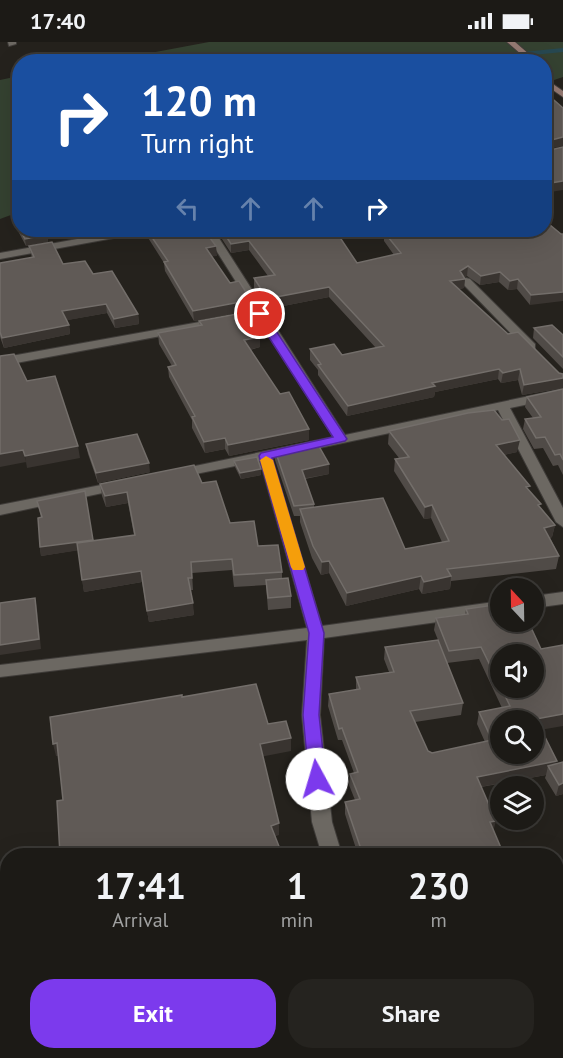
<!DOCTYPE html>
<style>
body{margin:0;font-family:"PT Sans",sans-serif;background:#25231f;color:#f1f3f6;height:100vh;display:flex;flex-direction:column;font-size:22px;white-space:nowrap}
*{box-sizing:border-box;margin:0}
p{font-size:20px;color:#a0a1a1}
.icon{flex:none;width:33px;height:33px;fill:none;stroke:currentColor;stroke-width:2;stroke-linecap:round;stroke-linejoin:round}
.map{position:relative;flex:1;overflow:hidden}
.drawer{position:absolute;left:0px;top:806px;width:564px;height:212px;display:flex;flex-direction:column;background:#1c1a16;border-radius:24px 24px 0 0;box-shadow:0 6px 24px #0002,0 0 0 2px #3a3835}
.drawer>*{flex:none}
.guide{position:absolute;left:12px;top:12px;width:540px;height:183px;border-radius:24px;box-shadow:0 6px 24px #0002,0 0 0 2px #3a3835;background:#1a4fa0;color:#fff;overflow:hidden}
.needle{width:39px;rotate:338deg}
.tools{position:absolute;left:490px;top:536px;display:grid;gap:12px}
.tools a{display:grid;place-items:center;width:54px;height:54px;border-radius:50%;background:#1c1a16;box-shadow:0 6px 24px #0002,0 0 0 2px #3a3835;font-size:30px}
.pin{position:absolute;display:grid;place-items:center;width:51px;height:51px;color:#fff;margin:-26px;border:3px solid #fff;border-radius:50%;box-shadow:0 2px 6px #0007}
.me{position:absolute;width:66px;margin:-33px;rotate:354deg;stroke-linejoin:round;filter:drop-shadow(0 0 4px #0008)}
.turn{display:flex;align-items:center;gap:21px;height:126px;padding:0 30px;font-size:27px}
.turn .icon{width:78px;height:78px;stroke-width:2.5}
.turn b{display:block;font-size:42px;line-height:51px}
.lanes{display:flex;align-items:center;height:57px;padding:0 30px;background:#0003;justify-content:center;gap:30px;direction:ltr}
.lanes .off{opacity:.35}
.eta{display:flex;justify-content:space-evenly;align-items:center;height:102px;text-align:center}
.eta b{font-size:36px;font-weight:600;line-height:42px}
.cta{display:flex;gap:12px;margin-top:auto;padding:12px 30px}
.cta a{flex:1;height:69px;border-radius:24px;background:#7c3aed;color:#fff;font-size:24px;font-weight:600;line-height:69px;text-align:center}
.cta a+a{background:#25231f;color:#f1f3f6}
.status{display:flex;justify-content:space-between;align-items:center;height:42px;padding:0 30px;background:#1c1a16;direction:ltr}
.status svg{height:16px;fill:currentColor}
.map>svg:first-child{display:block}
</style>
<div class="status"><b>17:40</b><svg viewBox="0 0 49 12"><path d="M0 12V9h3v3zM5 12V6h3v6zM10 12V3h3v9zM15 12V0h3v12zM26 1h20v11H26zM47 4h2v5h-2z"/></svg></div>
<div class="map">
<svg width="563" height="1016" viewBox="0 0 563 1016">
<rect width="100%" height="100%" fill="#25221d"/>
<path fill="#354231" d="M209,0H563V35L545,41L544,20H102Z
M19,34V170L0,177V38Z"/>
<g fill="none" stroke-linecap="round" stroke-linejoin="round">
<path stroke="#274851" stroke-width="4" d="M443,20L563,8"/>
<defs>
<path id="minor" d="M8,0H16V2L9,4Z
M127,188H146L141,191L0,217V211Z
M200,188H210L217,193L345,393L563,347V355L510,366L563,466V485L556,480L498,368L272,416L322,584L501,559V571L324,596L320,673L332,780L342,813H322L312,780L302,673L307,598L0,635V623L307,586L260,419L176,436L169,432L176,428L333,395L258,276L0,324V316L255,270L209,197Z
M466,236L470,237L535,302V308H527L462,241L461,239Z
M121,439L126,440L128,443L126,446L0,473V463Z
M563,550V562L534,566V554Z"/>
<path id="tertiary" d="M563,937V957L556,959V938Z
M329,1010H367L365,1016H327Z"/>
<path id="secondary" d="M507,0H515L538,20H530Z
M544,36L563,49V55L544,42Z"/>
</defs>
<use href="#minor" stroke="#3f3c39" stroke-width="2"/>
<use href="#tertiary" stroke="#3f3c39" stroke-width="2"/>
<use href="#secondary" stroke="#3f3c39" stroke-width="2"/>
<use href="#minor" fill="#6c6862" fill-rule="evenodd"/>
<use href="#tertiary" fill="#6c6862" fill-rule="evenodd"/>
<use href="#secondary" fill="#947972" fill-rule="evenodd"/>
</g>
<path fill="#504b47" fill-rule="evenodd" d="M20,153V188H60V191L47,193L48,200L26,204L18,189L14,154Z
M144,188H204L217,214H212L230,241L251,258V268L194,279L165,229L164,221L145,191Z
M213,188H335L357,221L394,213L384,199V194L379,188H544L530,263L517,247L508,248L499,240L480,243L467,234L464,235L465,237L464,246L459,247L508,292L559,331L563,332V346L522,353L518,338L501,341L498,337L435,350L434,355L347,374L318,333V328L310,318V307L342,313L376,306L329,255L273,266V267L268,268L254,246V236L268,234L249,208L231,211L218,191Z
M29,204L63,222L93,232L138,272L139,282L115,286L107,271L67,278L69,283L70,292L4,306L0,295V221L32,216Z
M199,279L260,295V305L250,308L280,352L309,387V398L229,414L225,407L205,411L192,386V378L169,335L168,325L172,324L159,302L158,291L200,284Z
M534,286L563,293V327L533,296Z
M563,347V433L558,423L553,424L543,406L534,407L523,387L525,377L533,376L525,365L527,355Z
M389,389L517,410L504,413L541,466L555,483L552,495L550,496L559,514L556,527L451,539L450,547L422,552L419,547L346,564L329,531L321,533L312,516L300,480V474H294L275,418V408L329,432L305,437L314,462V465L405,507L442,500L431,476L424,477L394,429L395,417L399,416L388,402Z
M86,402L150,430L98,441L88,412Z
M234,419L261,433L241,437L235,425Z
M202,441L230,481L258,504L282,530V537L291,554V566L268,568L266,543L234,545L232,528L192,531L193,548H190L194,573L149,580L142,540L84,550L78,508L41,514L40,505L41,475L37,459L93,499L134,493L128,461L106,465L102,454L100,442Z
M466,567L541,688L556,722L563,752L556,754L545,736L546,733L481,745L493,789L504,813H358L345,772V760L355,758L349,743L350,732L354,731L342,698H338L328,664L329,652L356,648V635L389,630L384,617L385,605L438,598L434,588L436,576L465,572ZM479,617L502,666L479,670L477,682L485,700L432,711L428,709L415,680L461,673L463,661L447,621Z
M8,858V929L0,930V859Z
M8,965V1010H56L12,1016H0V966Z"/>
<path fill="#393430" d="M563,95V104L544,108V100Z
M563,139V148L544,151V142Z
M44,188H60V191L44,193Z
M47,193L48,200L26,204L25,197Z
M249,199V208L231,211V202Z
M216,204L217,214L206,215V206Z
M468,224L467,234L460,237H465L464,246L449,249L450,239L460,229Z
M500,230L499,240L480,243L481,234Z
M518,237L517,247L508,248L510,239Z
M329,245V255L273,266V267L268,268V258L271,256Z
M563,250V259L530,263L531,253Z
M251,258V268L194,279L193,269Z
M106,262L107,271L63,279L62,269Z
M138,272L139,282L115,286L114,277Z
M69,283L70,292L4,306L2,296Z
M260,295V305L244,309V298Z
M499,327L498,337L435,350L434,355L347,374L348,364L432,341Z
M520,327L518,338L501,341L503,331Z
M563,336V346L522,353L524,343Z
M309,387V398L229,414L228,403Z
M225,396V407L205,411L204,400Z
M520,398L517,410L494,415L496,403Z
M78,404L80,416L27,426L25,414Z
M23,408L26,420L0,425V412Z
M149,421L150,430L98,441L96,431Z
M329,422V432L301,437L302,428Z
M261,427V433L241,437L240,431Z
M127,450L128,461L106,465L105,454Z
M432,463L431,476L424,477L425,465Z
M555,483L552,495L542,498L544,486Z
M93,498L94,506L41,514L40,505Z
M329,519V531L321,533L322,520Z
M141,529L142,540L84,550L82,538Z
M421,534L419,547L346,564L347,551Z
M451,534L450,547L422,552L424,540Z
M35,556L37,566L41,607L0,613V603Z
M193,561L194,573L149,580L147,569Z
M563,672V684L534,689L536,677Z
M291,696V709L260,715V702Z
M57,701L60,714H56L53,702Z
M557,719L553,731L548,724L546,733L474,746L477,735Z
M563,741V752L556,754L559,743Z
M496,779L493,790L490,780Z
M279,781V793L271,796V784Z
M478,1010H485L483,1016H465Z"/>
<path fill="#605a56" stroke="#736e6a" stroke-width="1.5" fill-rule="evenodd" d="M544,52H547L563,66V95L544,100Z
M563,105V139L544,142V107L546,109Z
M20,153V186L17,182L14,154Z
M544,178L561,192H563V250L531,253L518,237L510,239L500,230L481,234L468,224L460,229L465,237L450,239L508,292L518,290L559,331L563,332V336L524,343L520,327L503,331L499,327L432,341L435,344L348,364L318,323L321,322L310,307L334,302L342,313L384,304L329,245L271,256L273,258H268L254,236L275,233L249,199L231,202L222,188H335L357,221L401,211L384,190L389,189L387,188H544Z
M20,188H44L47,193L25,197Z
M147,188H204L216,204L206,206L230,241L239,239L251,258L193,269L164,220L168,219Z
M52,200L63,222L85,219L93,232L112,229L138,272L114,277L106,262L62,269L69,283L2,296L0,290V221L34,215L29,204Z
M242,271L260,295L244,298L280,352L289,350L309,387L228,403L225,396L204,400L192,375L195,374L168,325L176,323L158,291L202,283L199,279Z
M552,283L563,293V315L534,286Z
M14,312L27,339L55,334L78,404L25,414L23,408L0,412V314Z
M563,347V418L560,412L555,413L545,395L536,396L525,377L541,375L527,355Z
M494,368L502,378L509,377L520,398L496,403L530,444L526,445L541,462L538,463L555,483L544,486L559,514L447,527L451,534L424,540L421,534L347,551L329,519L322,520L313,504L300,467L383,456L405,507L449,499L432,463L425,465L395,417L409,415L389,389L468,371Z
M137,392L149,421L96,431L86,402Z
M316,399L329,422L302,428L314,462L294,464L275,408Z
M257,415L261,427L240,431L234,419Z
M194,423L202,441L216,439L230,481L254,479L258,504L278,503L282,530L234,533L232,517L191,520L192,536H188L193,561L147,569L141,529L82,538L77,501L135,493L127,450L105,454L100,442Z
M85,449L93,498L40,505L38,476L42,475L37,459Z
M288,536L291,554L268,556L266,538Z
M35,556L39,597L0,603V561Z
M501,562V579H528L541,607L563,603V672L536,677L557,719L477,735L496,779L490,780L504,813H363L345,760L360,757L350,732L358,730L342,686L339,687L329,652L360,647L356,635L394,630L385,605L438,598L463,661L410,669L428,709L432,711L492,698L479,670L510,664L481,605L449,609L436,576L468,572L466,567ZM501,612H534V645H501ZM501,678H534V711H501Z
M256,642L268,682L286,679L291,696L260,702L279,781L271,784L282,812L279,813H60L57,759L63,758L57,701L53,702L50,675L182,653V655Z
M563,720V741L559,743L548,724Z
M8,858V917L0,918V859Z
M8,965V1007L0,1008V966Z
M380,1010H478L465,1016H364Z"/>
<path fill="#7c3aed" stroke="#51269a" stroke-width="1.5" d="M260,268L265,272L347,397L345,399L272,416L324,591L319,673L326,737L323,742L317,744L311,742L309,737L303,673L309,591L259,414L261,411L333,395L254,272Z"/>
<path fill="#f59e0b" d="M266,414L273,418L305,525L303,528H293L291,525L260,418Z"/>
</svg>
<div class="tools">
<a><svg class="needle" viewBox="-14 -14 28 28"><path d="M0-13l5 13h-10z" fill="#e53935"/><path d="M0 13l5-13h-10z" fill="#a0a1a1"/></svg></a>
<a><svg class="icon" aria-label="sound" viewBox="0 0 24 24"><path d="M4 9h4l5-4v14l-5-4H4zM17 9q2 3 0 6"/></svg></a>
<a><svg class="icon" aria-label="search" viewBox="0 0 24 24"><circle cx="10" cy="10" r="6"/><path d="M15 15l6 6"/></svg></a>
<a><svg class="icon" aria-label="layers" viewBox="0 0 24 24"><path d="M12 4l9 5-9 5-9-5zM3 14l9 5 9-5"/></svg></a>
</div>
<div class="pin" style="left:260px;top:272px;background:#d93025"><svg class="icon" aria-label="arrive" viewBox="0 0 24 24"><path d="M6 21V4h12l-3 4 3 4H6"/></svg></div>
<svg class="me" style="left:317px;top:737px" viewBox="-20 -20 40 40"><circle r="19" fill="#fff"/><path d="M0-13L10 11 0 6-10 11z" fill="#7c3aed"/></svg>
<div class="guide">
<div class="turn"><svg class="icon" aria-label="right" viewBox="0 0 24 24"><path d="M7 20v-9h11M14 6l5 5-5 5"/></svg><div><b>120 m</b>Turn right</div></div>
<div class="lanes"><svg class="icon off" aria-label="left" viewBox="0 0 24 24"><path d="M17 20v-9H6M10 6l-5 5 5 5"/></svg><svg class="icon off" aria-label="ahead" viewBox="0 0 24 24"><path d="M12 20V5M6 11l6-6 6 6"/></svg><svg class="icon off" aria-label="ahead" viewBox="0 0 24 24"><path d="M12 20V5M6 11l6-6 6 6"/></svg><svg class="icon" aria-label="right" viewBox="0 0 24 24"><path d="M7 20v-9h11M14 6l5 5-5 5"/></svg></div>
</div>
<section class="drawer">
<div class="eta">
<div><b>17:41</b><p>Arrival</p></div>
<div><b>1</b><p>min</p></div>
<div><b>230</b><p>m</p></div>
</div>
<div class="cta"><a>Exit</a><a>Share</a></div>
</section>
</div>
